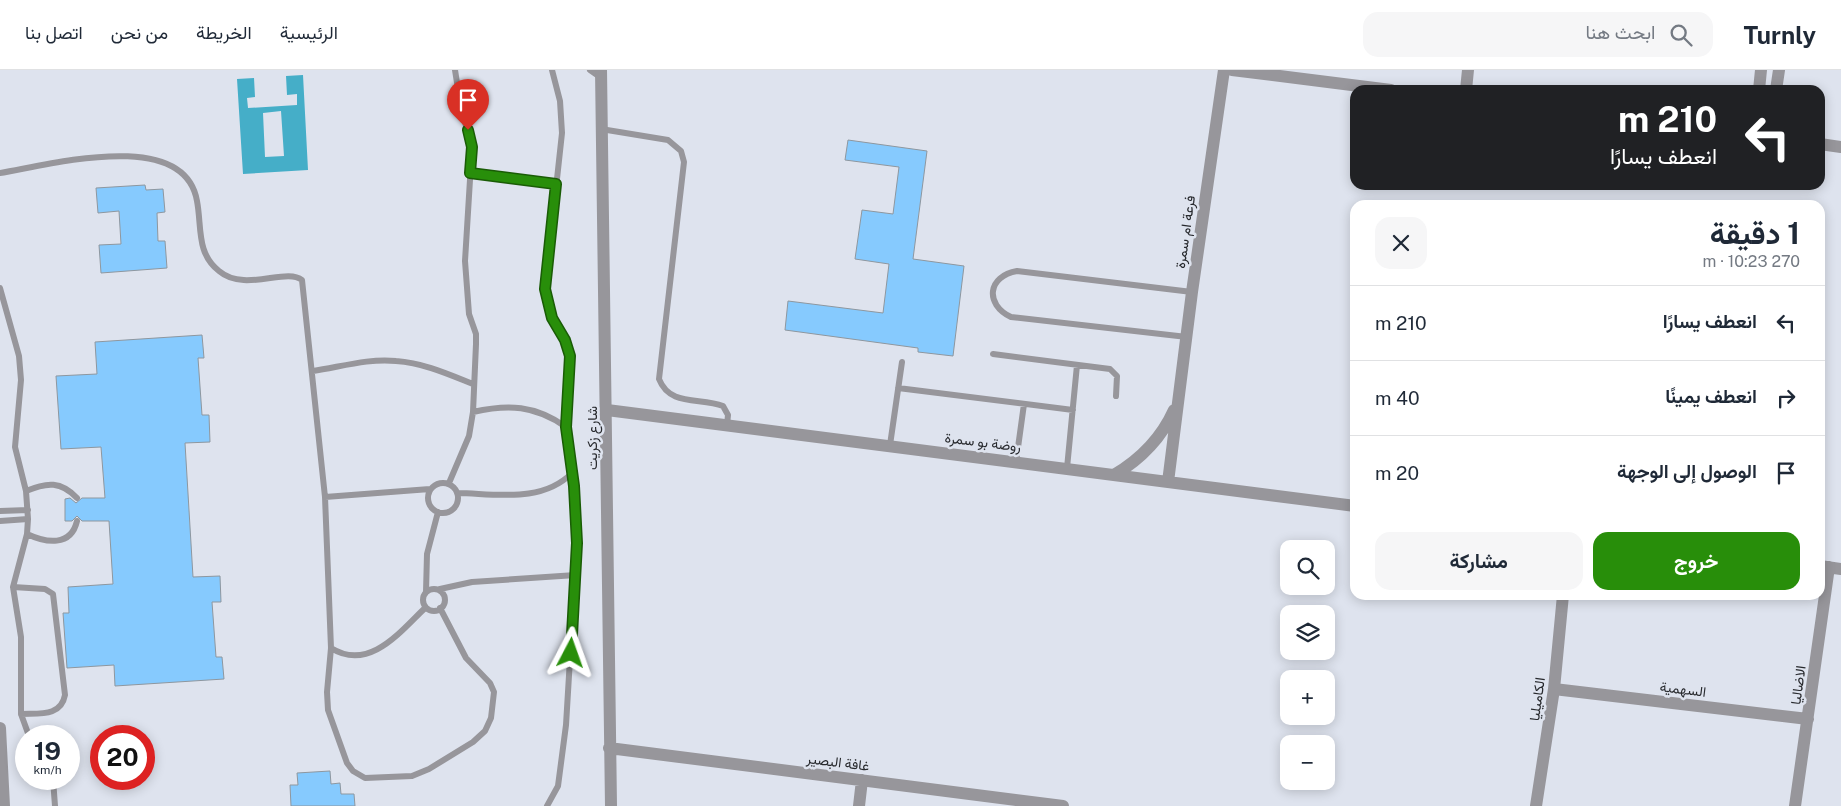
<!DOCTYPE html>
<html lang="ar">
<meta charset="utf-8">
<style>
body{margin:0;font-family:"Public Sans",Vazirmatn,sans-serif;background:#f6f6f7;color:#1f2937;direction:rtl;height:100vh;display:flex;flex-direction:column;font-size:19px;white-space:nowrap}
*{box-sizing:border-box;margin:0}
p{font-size:16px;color:#747a83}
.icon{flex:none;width:28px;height:28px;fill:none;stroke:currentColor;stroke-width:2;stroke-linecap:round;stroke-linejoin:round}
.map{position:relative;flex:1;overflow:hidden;direction:ltr}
.drawer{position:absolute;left:1350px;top:130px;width:475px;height:400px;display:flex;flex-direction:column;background:#fff;border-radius:15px;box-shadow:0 2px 12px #0003;direction:rtl}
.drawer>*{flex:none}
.top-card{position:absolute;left:1350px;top:15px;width:475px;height:105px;border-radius:15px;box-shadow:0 2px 12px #0003;direction:rtl;background:#202124;color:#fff;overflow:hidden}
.tools{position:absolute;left:1280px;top:470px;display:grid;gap:10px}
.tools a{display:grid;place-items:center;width:55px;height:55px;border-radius:10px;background:#fff;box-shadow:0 2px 12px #0003;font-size:25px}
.speed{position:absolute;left:15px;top:655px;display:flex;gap:10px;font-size:25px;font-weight:700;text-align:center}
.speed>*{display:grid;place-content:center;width:65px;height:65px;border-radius:50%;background:#fff;box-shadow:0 2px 12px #0003;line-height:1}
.speed small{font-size:12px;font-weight:400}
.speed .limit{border:8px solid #d22;background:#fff;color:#111}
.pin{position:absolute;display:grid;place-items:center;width:42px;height:42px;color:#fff;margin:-51px -21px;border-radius:50% 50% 50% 0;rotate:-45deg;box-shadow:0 0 5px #0007}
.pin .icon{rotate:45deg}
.me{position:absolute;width:55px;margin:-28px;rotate:4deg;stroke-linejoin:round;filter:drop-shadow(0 0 4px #0008)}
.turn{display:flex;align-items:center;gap:18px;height:105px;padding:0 25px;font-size:22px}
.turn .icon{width:65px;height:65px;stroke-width:2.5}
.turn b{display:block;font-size:35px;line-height:42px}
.round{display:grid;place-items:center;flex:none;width:52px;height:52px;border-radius:15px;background:#f6f6f7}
.head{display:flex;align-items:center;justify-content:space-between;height:85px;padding:0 25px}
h1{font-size:30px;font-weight:700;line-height:38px}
.cta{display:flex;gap:10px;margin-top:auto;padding:10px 25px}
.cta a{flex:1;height:58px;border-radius:15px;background:#288e0a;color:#fff;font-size:20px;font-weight:700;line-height:58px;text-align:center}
.cta a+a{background:#f6f6f7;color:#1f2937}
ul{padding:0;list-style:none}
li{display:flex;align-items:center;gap:15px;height:75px;padding:0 25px;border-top:1px solid #e0e1e3}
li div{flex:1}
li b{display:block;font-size:19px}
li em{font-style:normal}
header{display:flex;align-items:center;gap:30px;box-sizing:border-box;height:70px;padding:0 25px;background:#fff;border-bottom:1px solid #e0e1e3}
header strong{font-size:24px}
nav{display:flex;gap:28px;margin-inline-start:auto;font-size:18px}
.search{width:350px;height:45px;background:#f6f6f7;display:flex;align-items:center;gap:12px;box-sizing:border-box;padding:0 18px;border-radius:15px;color:#747a83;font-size:19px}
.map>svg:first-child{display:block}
</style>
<header>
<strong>Turnly</strong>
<div class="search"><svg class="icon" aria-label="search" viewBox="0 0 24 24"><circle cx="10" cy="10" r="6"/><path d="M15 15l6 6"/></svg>ابحث هنا</div>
<nav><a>الرئيسية</a><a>الخريطة</a><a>من نحن</a><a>اتصل بنا</a></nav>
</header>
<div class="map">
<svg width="1841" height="736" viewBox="0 0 1841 736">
<rect width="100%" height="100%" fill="#dee3ee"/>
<path fill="#45aec8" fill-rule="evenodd" d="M303,5L308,100L243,104L237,9L254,8L255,27L247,28L248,38L297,35V24L287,25L286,6ZM281,41L284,86L265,87L263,43Z"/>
<path fill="#86cafe" stroke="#8e979f" d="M848,70L927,81L913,189L964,196L953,286L918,282V278L785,260L788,231L883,243L889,194L855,189L862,140L893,144L899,97L845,90Z
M145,115L146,120L163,119L165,142L157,143L158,171H165L167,198L101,203L99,175L121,174L119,141L98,143L96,118Z
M202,265L204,288H198L202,345H209L210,372L185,373L193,507L220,506L221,532H212L216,587H222L224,609L115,616L114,595L67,598L63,543H69L68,517L113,514L109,451H82L77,446L72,451H65V429L70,428L76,433L82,428H105L101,377L61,379L56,306L97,304L95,272Z
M330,701L331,714L340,713L341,724H354L355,736H291L290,715H298L297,703Z"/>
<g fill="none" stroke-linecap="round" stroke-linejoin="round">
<path stroke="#97969b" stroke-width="6" d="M590,0L600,7
M601,59L668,70L681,81L684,92L659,309C670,337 700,327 723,336L728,345L727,355
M0,103C49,95 184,57 197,131C202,157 196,183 219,201C245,223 286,197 302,210L325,427L331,578L327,622L328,640L347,693L353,701L365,708L412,706L429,699L473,672L485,661L491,648L494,622L490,613L466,588L440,538
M470,103L556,114
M0,218L19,286L21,310L15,377L26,421L28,449L27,464L13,517L21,567V644L29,666
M1187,267L1011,247C984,234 988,206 1017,201L1192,222
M993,284L1110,299L1117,306L1116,326
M313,301C340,297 369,288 396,291C424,293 448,304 473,314
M898,318L1073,340
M473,342C508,334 535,335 566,357
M890,375L902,292
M1016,392L1024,334
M1067,398L1077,295
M428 428a15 15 0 1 1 30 0a15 15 0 1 1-30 0Z
M449,413L469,366L473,342L476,274V264L469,244L465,191L472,77L461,38L455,0
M26,421C47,412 61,411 77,428
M458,423C498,424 542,433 572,403
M325,427L430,419
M0,441L28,440
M0,451L28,449
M27,464C46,473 71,477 77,451
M13,517L45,519L53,524L65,625C61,647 39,643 21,644
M440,519L472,512L576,505
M423 530a11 11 0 1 1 22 0a11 11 0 1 1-22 0Z
M426,522L427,484L438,442
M331,578C369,602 400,562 425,538
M53,709L55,736
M547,736L558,716L566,655L577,473L574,416L566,357L569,286L565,269L553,248L545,219L562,63L560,31L552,0"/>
<path stroke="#97969b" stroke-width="12" d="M601,0L611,736
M1232,0L1391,20
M1466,20L1468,0
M1759,20L1761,0
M1776,20L1779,0
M1820,74L1841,77
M607,340L1355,436
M1114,405C1141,389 1161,369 1174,340
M1168,412L1192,222L1224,0
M1820,496L1841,499
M1554,619L1808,649
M0,658L4,736
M609,678L1063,736
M859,736L862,710
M1536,736L1554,619L1563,525
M1795,736L1829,497"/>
</g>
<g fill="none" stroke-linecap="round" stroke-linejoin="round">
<defs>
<path id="route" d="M468,60L472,77L470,103L556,114L545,219L552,248L565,270L570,286L566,357L574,416L577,473L571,583"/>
</defs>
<use href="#route" stroke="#1a5c06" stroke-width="12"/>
<use href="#route" stroke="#288e0a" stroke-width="9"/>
</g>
<g text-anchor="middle" stroke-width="5" stroke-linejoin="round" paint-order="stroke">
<g font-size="14" fill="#27292d" stroke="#dee3ee">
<text transform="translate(1185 162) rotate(-82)" y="5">فرعة ام سمرة</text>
<text transform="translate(592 368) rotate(-90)" y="5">شارع زكريت</text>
<text transform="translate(983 372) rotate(7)" y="5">روضة بو سمرة</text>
<text transform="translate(1798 615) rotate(-82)" y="5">الاضاليا</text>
<text transform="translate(1683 619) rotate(7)" y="5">السهمية</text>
<text transform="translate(1537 629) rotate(-82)" y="5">الكاميليا</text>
<text transform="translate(838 692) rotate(7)" y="5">غافة البصير</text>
</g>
</g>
</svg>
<div class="tools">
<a><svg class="icon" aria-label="search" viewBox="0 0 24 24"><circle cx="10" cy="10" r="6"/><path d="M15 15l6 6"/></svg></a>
<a><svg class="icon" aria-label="layers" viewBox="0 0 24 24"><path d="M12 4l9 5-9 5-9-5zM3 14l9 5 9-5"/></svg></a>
<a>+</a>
<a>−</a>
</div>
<div class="speed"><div>19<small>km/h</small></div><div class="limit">20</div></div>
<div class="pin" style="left:468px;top:60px;background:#d93025"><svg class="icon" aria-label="arrive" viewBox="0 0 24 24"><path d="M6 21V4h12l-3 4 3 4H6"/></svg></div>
<svg class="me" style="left:571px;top:583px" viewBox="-20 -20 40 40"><path d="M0-17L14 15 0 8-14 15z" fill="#288e0a" stroke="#fff" stroke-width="4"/></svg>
<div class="top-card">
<div class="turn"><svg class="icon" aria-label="left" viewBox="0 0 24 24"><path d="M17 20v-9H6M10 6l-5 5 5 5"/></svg><div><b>210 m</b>انعطف يسارًا</div></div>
</div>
<section class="drawer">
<div class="head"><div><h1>1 دقيقة</h1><p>270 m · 10:23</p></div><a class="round"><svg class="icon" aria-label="close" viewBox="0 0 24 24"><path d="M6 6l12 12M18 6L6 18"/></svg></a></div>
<ul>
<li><svg class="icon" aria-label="left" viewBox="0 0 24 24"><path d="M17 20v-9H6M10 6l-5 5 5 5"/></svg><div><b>انعطف يسارًا</b></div><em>210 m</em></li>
<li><svg class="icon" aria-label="right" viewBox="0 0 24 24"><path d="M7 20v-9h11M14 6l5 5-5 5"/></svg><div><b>انعطف يمينًا</b></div><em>40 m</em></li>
<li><svg class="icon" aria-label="arrive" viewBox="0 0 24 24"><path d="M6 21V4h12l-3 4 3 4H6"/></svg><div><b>الوصول إلى الوجهة</b></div><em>20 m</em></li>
</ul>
<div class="cta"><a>خروج</a><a>مشاركة</a></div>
</section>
</div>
